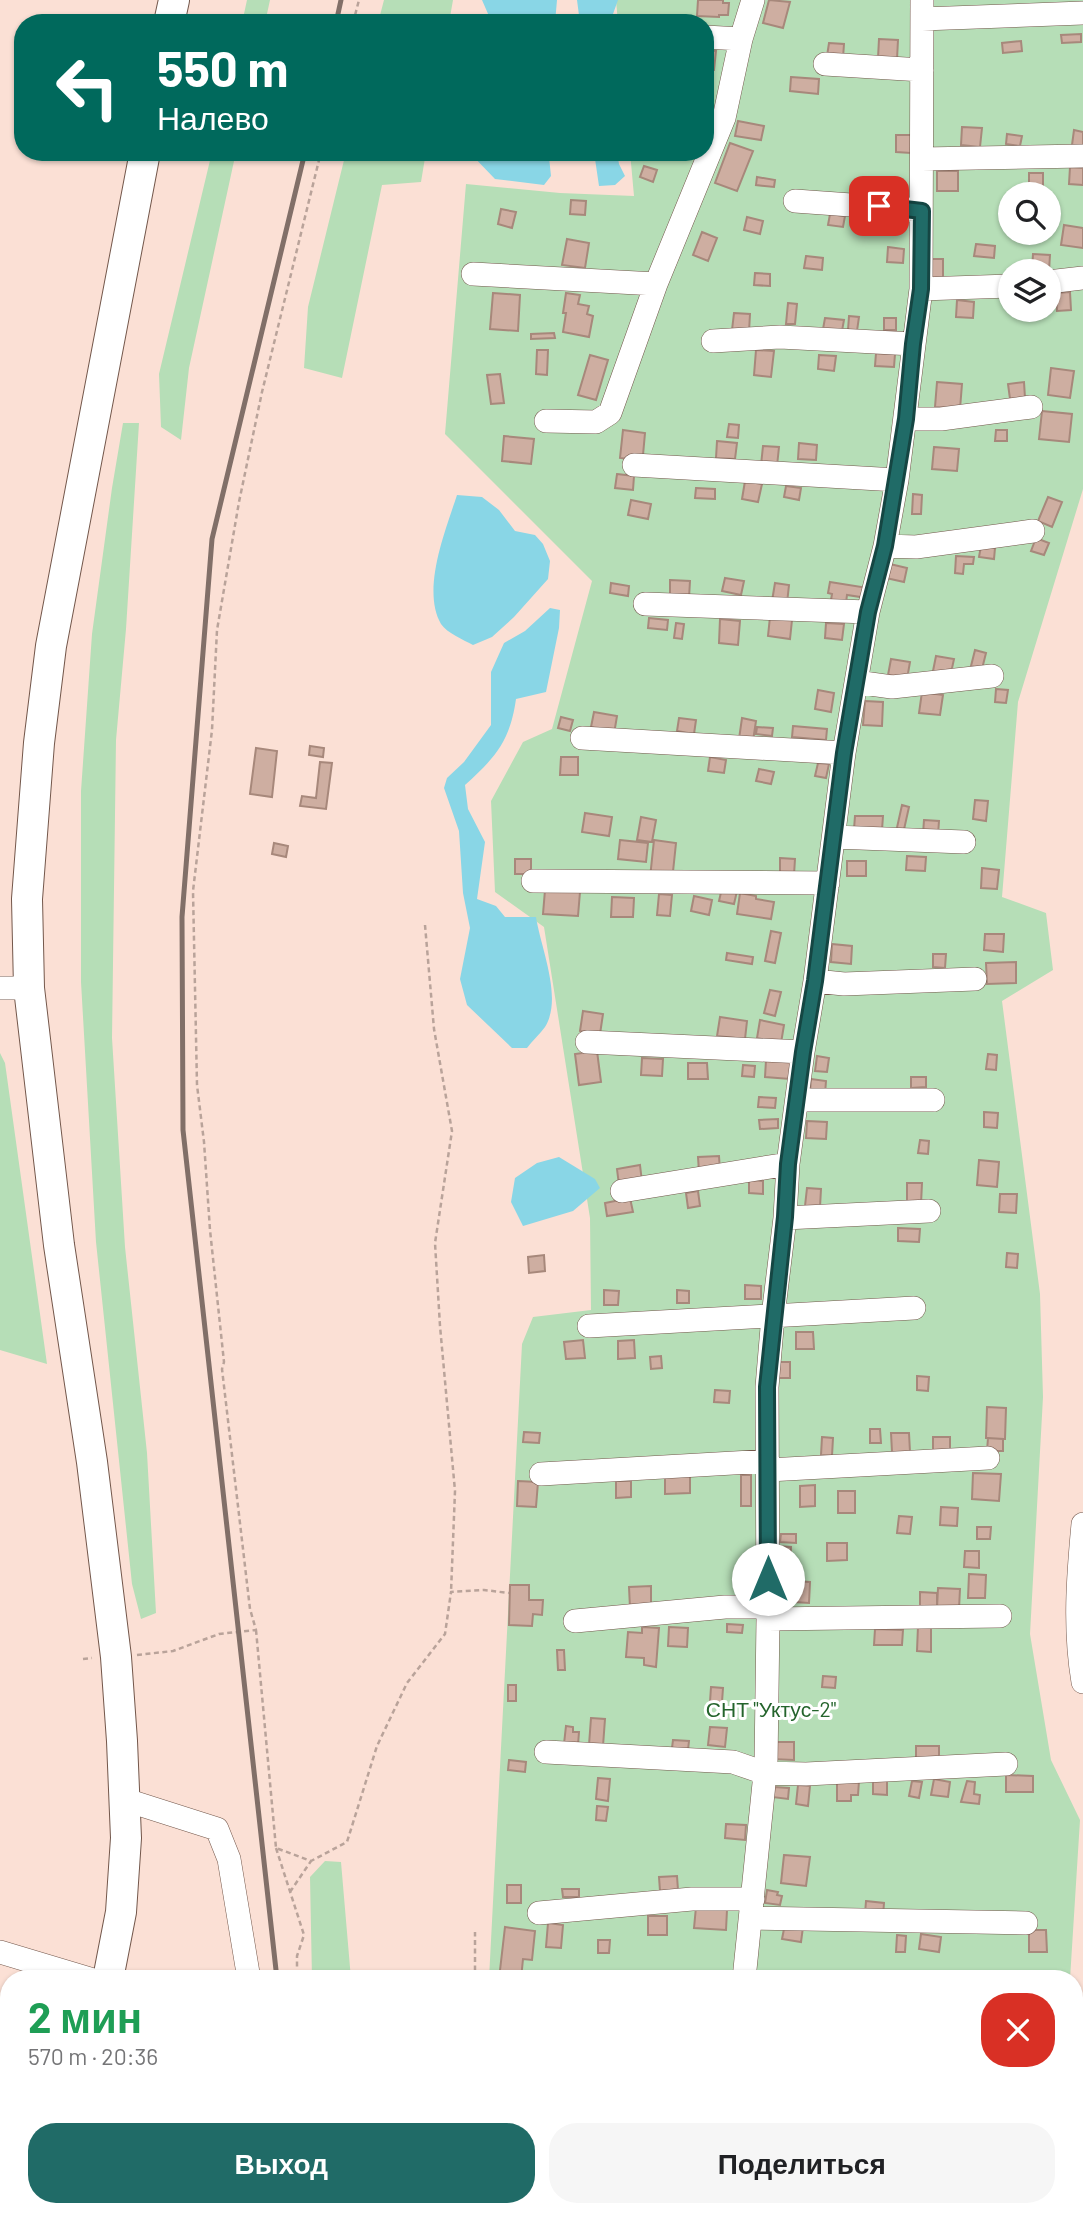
<!DOCTYPE html>
<html lang="ru">
<meta charset="utf-8">
<style>
body{margin:0;font-family:Barlow,sans-serif;background:#f6f6f6;color:#202124;height:100vh;display:flex;flex-direction:column;font-size:26px;white-space:nowrap}
*{box-sizing:border-box;margin:0}
p{font-size:23px;color:#757577}
.icon{flex:none;width:38px;height:38px;fill:none;stroke:currentColor;stroke-width:2;stroke-linecap:round;stroke-linejoin:round}
.map{position:relative;flex:1;overflow:hidden}
.side{position:absolute;left:0px;top:1970px;width:1083px;height:247px;display:flex;flex-direction:column;background:#fff;border-radius:28px 28px 0 0;box-shadow:0 2px 5px #0004}
.side>*{flex:none}
.hud{position:absolute;left:14px;top:14px;width:700px;height:147px;border-radius:28px;box-shadow:0 2px 5px #0004;background:#00695c;color:#fff;overflow:hidden}
.fabs{position:absolute;left:998px;top:182px;display:grid;gap:14px}
.fabs a{display:grid;place-items:center;width:63px;height:63px;border-radius:50%;background:#fff;box-shadow:0 2px 5px #0004;font-size:35px}
.pin{position:absolute;display:grid;place-items:center;width:60px;height:60px;color:#fff;margin:-30px;border-radius:14px;box-shadow:0 4px 10px #0006}
.me{position:absolute;width:77px;margin:-38px;rotate:0deg;stroke-linejoin:round;filter:drop-shadow(0 0 5px #0008)}
.turn{display:flex;align-items:center;gap:24px;height:147px;padding:0 28px;font-size:32px}
.turn .icon{width:91px;height:91px;stroke-width:2.5}
.turn b{display:block;font-size:49px;line-height:60px}
.round{display:grid;place-items:center;flex:none;width:74px;height:74px;border-radius:28px;background:#f6f6f6}
.head{display:flex;align-items:center;justify-content:space-between;height:119px;padding:0 28px}
h1{font-size:42px;font-weight:700;line-height:52px;color:#1e9e55}
.action{display:flex;gap:14px;margin-top:auto;padding:14px 28px}
.action a{flex:1;height:80px;border-radius:28px;background:#206b67;color:#fff;font-size:28px;font-weight:700;line-height:80px;text-align:center}
.action a+a{background:#f6f6f6;color:#202124}
.map>svg:first-child{display:block}
</style>
<div class="map">
<svg width="1083" height="2216" viewBox="0 0 1083 2216">
<rect width="100%" height="100%" fill="#fbe0d5"/>
<path fill="#b6deb7" fill-rule="evenodd" d="M247,0H270L265,23H242Z
M384,0H453L449,23H378Z
M616,0H1083V489L1018,702L1002,897L1046,913L1053,970L1002,1001L1040,1294L1043,1397L1030,1634L1051,1760L1080,1820L1070,1979H489L522,1344L533,1317L591,1310L590,1218L544,927L495,892L491,801L523,742L552,729L592,581L445,434L466,184L560,193L634,196L630,152H705V23H618ZM1010,194H1048V233H1010ZM1010,271H1048V310H1010Z
M212,152H236L189,368L181,440L161,427L159,374Z
M346,152H426L421,182L382,185L342,378L304,368L308,307Z
M123,423H139L126,629L116,740L112,1038L125,1247L147,1453L156,1613L141,1619L132,1584L96,1242L81,982V791L92,634L112,488Z
M0,1053L5,1063L47,1364L0,1350Z
M325,1861L341,1862L351,1979H312L310,1877Z
M9,2052V2161L0,2191V2082Z
M485,2208L716,2209V2216H485Z
M978,2209V2208L1049,2209L1041,2216H980Z"/>
<path fill="#89d6e6" d="M482,0H557L555,23H492Z
M577,0H618L613,14L614,23H580Z
M469,152H554L549,157L551,176L544,185L495,179Z
M594,152H617L619,164L625,176L615,185L599,186Z
M457,495L482,497L499,510L515,531L535,535L543,544L550,561L548,579L514,617L492,637L473,645C464,640 447,633 441,624C421,590 446,529 457,495Z
M550,608L560,610L559,628L546,692L516,699C510,741 496,757 465,785L468,809L485,842L477,899L496,906L505,917H536C541,949 563,998 545,1027C540,1034 532,1041 527,1048H512L467,1005L460,979L470,928L463,893L459,831L444,788L447,778L464,762L491,725V672L504,643L525,631Z
M559,1157L595,1179L600,1188L573,1211L523,1226L511,1202L515,1178L537,1163Z
M736,2208H895V2209L894,2213L887,2216H726L728,2211Z"/>
<path fill="#ceaea1" stroke="#a7887b" stroke-width="2" d="M698,0H723V3H729L728,15H719V17L697,16Z
M769,0L790,2L783,28L763,23Z
M1081,34V42L1062,43L1061,35Z
M879,39L898,40L897,59L878,58Z
M1021,41L1022,51L1003,53L1002,43Z
M829,43L844,44L843,58L827,56Z
M705,50L716,51L714,70L705,69Z
M791,77L819,79L818,94L790,91Z
M738,121L764,126L761,140L735,136Z
M962,127L982,128L980,147L961,145Z
M1074,130L1083,132V147L1072,145Z
M1007,134L1022,136L1020,146L1006,144Z
M896,135H911V153L896,152Z
M730,143L753,151L737,191L715,183Z
M644,166L657,170L653,182L640,177Z
M1070,167L1083,168V185L1069,184Z
M937,171H958V191H937Z
M1029,173H1043V187L1029,186Z
M757,177L775,180L774,187L756,185Z
M571,200L586,201L585,215L570,214Z
M501,209L516,212L512,228L498,224Z
M830,214L845,216L843,227L828,225Z
M747,217L763,221L760,234L744,230Z
M1064,225L1083,228V248L1061,245Z
M702,232L717,238L708,261L693,255Z
M567,239L589,243L585,268L562,265Z
M976,244L995,246L994,258L974,256Z
M888,247L904,249L903,263L887,262Z
M1033,254L1050,255L1049,271L1032,270Z
M806,256L823,258L822,270L804,268Z
M930,259H943V279H929Z
M755,273L770,274V286L754,285Z
M1070,292L1071,310L1057,311L1056,293Z
M493,293L520,295L518,331L490,329Z
M566,293L580,295L578,304L589,306L587,314L593,316L589,337L563,332L566,313H563Z
M957,300L974,302L973,318L956,317Z
M788,303L797,304L795,324H786Z
M734,313L750,314L749,332L732,330Z
M849,316L859,317L857,331L848,330Z
M825,318L844,320L842,331L823,329Z
M884,318H896V330H884Z
M554,333L555,338L531,339V334Z
M537,350H548L547,375L536,374Z
M756,350L774,351L771,377L754,375Z
M876,353L895,354L894,367L875,366Z
M590,355L608,360L596,400L578,395Z
M819,355L836,356L834,371L818,369Z
M1051,368L1074,371L1070,398L1048,395Z
M500,374L504,403L491,404L487,375Z
M937,382L962,384L960,409L935,407Z
M1024,382L1025,398L1010,399L1008,384Z
M1042,411L1072,414L1069,442L1039,439Z
M729,424L739,425L738,438L727,437Z
M623,430L645,433L643,455L636,460L620,458Z
M996,430H1007V441H995Z
M504,436L534,439L531,464L502,461Z
M717,441L737,443L735,459L716,458Z
M799,443L817,445L816,460L798,459Z
M763,446L779,447L777,466L761,465Z
M934,447L959,449L957,471L932,469Z
M617,474L634,476L633,490L615,488Z
M745,481L762,484L758,502L742,499Z
M786,486L801,488L799,500L784,497Z
M696,488L715,489V499L695,498Z
M913,494L922,495L921,514H912Z
M1048,497L1062,502L1052,527L1038,521Z
M631,500L651,504L648,519L628,515Z
M1036,538L1049,543L1044,555L1031,551Z
M981,546L995,548L994,559L979,557Z
M956,556L974,557L973,564H964L963,574L955,573Z
M890,564L907,568L904,582L886,578Z
M725,578L744,581L741,595L722,591Z
M670,580L690,581L689,598L670,597Z
M830,582L868,588L867,598L847,595L846,603L831,600L832,594L828,593Z
M611,583L629,586L628,596L610,593Z
M775,583L789,585L787,603L772,601Z
M770,617L792,620L790,639L768,636Z
M649,618L668,620L667,630L648,628Z
M720,619L740,621L738,645L719,643Z
M676,623L684,624L682,639L674,638Z
M826,623L844,624L842,640L825,638Z
M975,650L986,653L982,669L971,666Z
M936,656L954,659L951,673L933,671Z
M891,659L910,662L907,679L888,675Z
M996,689L1008,690L1006,703L995,702Z
M818,690L834,693L831,712L815,709Z
M922,692L943,695L940,715L919,713Z
M865,701L883,702L882,726L863,725Z
M594,712L617,716L614,734L591,727Z
M561,717L573,720L570,731L558,728Z
M679,718L696,720L694,734L677,731Z
M742,718L756,721L753,741L739,739Z
M793,726L827,729L826,740L792,737Z
M757,727L773,728L772,736L756,734Z
M310,746L324,748L323,757L309,755Z
M256,748L277,751L272,797L250,794Z
M561,757H578V775H560Z
M710,757L726,760L724,773L708,771Z
M320,762L332,763L326,809L300,806L302,796L316,798Z
M818,763L829,764L826,778L815,776Z
M759,769L774,772L771,784L756,781Z
M975,800L988,801L986,821L973,819Z
M902,805L909,807L903,834L896,832Z
M585,813L612,817L609,836L582,832Z
M855,816H883L882,830L854,829Z
M641,817L656,820L652,842L637,840Z
M924,820L939,821L938,835L923,834Z
M620,840L648,843L646,862L618,859Z
M654,840L676,843L672,881L650,878Z
M274,843L288,846L286,857L272,854Z
M907,856L926,857L925,871L906,870Z
M780,858L795,859L794,875L780,874Z
M515,859H531V874H515Z
M847,861H866V876H847Z
M982,868L999,870L997,889L981,888Z
M722,888L737,891L734,904L719,901Z
M545,890L580,892L578,916L543,914Z
M740,893L756,896V899L774,902L771,919L737,914Z
M659,894L672,895L670,916L657,915Z
M694,896L712,900L709,915L691,911Z
M612,897L634,898L633,917H611Z
M771,931L781,933L775,963L765,961Z
M985,934H1004L1003,952L984,950Z
M832,944L852,946L851,964L831,962Z
M727,953L753,957L752,964L726,960Z
M933,954H946L945,968L933,967Z
M1016,962V983L987,984L986,963Z
M770,990L781,992L775,1016L764,1013Z
M583,1011L603,1014L600,1034L580,1031Z
M720,1017L747,1021L745,1039L717,1036Z
M760,1020L784,1025L781,1043L757,1038Z
M597,1051L601,1082L579,1085L575,1054Z
M988,1054L997,1055L996,1070L986,1069Z
M817,1056L829,1058L827,1072L815,1071Z
M642,1058L663,1059L662,1076L641,1075Z
M766,1060L791,1062L790,1079L765,1077Z
M688,1063H707L708,1079H688Z
M743,1065L755,1066L754,1077L742,1076Z
M911,1077H926V1087L911,1088Z
M811,1079L826,1081L825,1094L810,1092Z
M759,1097L776,1098L775,1108L758,1107Z
M984,1112L998,1113L997,1128L984,1127Z
M778,1119V1128L760,1129L759,1120Z
M807,1121L827,1122L826,1139L806,1138Z
M920,1140L929,1141L928,1154L918,1153Z
M719,1156L720,1171L699,1172L698,1157Z
M979,1160L999,1162L997,1187L977,1185Z
M640,1165L642,1182L619,1185L617,1169Z
M749,1180L763,1181V1194L749,1193Z
M907,1183H922L921,1204H907Z
M807,1188L821,1189L820,1207L805,1206Z
M698,1191L700,1206L688,1208L686,1193Z
M1000,1194H1017L1016,1213L999,1212Z
M630,1198L633,1212L607,1216L605,1203Z
M898,1228L920,1229L919,1242L898,1241Z
M1007,1253L1018,1254L1017,1268L1006,1267Z
M544,1255L545,1271L529,1273L528,1257Z
M745,1285L761,1286V1299H745Z
M604,1290L619,1291L618,1305H604Z
M677,1290L689,1291V1303H677Z
M796,1332H813L814,1349H796Z
M583,1340L585,1358L566,1359L564,1342Z
M634,1340L635,1358L618,1359V1341Z
M661,1356L662,1368L651,1369L650,1357Z
M777,1362H790V1378H777Z
M917,1376L929,1377L928,1391L917,1390Z
M715,1390L730,1391L729,1403L714,1402Z
M987,1407L1006,1408L1005,1439L986,1438Z
M870,1429H880L881,1443H870Z
M524,1432L540,1433L539,1443L523,1442Z
M891,1433H909L910,1452H892Z
M822,1437L833,1438L832,1456L821,1455Z
M933,1437H950V1456H933Z
M988,1438L1003,1439V1451H987Z
M973,1473L1001,1474L999,1501L972,1499Z
M690,1474V1493L665,1494V1475Z
M741,1475H751V1506H741Z
M518,1481L538,1482L536,1507L517,1506Z
M616,1481H631V1497L616,1498Z
M815,1485V1506L800,1507V1486Z
M838,1491H855V1513H838Z
M941,1507L958,1508L957,1526L940,1525Z
M899,1516L912,1517L910,1534L897,1533Z
M977,1527H991L990,1539H977Z
M781,1534H796V1543L780,1542Z
M827,1543H847V1560L827,1561Z
M775,1546L791,1547L790,1563H785L784,1575H775Z
M965,1551H979V1568L964,1567Z
M969,1574L986,1575L985,1598H968Z
M794,1581L810,1582L809,1603L794,1602Z
M510,1585H529V1600H543L542,1615L533,1614L532,1626L509,1625Z
M651,1586V1607L630,1608L629,1587Z
M938,1588L960,1589L959,1609L937,1608Z
M920,1592L937,1593V1606H920Z
M727,1624L743,1625L742,1633L727,1632Z
M918,1626H931V1652L917,1651Z
M642,1627L659,1628L656,1667L644,1665V1658L626,1657L628,1632L642,1633Z
M669,1627L688,1628L687,1647L668,1646Z
M875,1629L903,1630L902,1645H874Z
M557,1650H564L565,1670H558Z
M823,1676L836,1677L835,1688L822,1687Z
M508,1685H516V1701H508Z
M711,1687L723,1688L722,1702H710Z
M591,1718L605,1719L603,1746L589,1745Z
M566,1726L573,1727V1732H579L578,1745L564,1744Z
M710,1727L727,1728L725,1747L708,1745Z
M673,1740L689,1741L688,1750L672,1748Z
M772,1742H794V1760L771,1759Z
M916,1746H939V1760L916,1759Z
M509,1760L526,1762L525,1772L508,1770Z
M1006,1775L1033,1776V1792H1006Z
M598,1778L610,1779L608,1801L596,1799Z
M873,1779L887,1780V1795L873,1794Z
M934,1779L950,1782L948,1797L931,1795Z
M837,1781H859L858,1795H851V1801H837Z
M912,1781L922,1782L919,1798L909,1796Z
M967,1781L975,1782L974,1794L980,1795L979,1804L961,1802Z
M798,1785L810,1786L808,1806L796,1804Z
M774,1787L789,1788L788,1799L772,1797Z
M597,1806L608,1807L606,1821L596,1820Z
M726,1824L746,1825L745,1840L725,1838Z
M784,1855L810,1857L806,1886L781,1883Z
M677,1876L678,1890L660,1891L659,1877Z
M507,1885H521V1903H507Z
M562,1889H579V1897H563Z
M767,1890L778,1892L777,1895L782,1896L780,1905L765,1903Z
M866,1901L884,1903L883,1916L865,1914Z
M696,1907L727,1910L726,1930L694,1928Z
M648,1916H667V1935H648Z
M548,1923L563,1925L561,1948L546,1947Z
M785,1924L803,1927L801,1942L782,1939Z
M505,1927L535,1931L532,1960L523,1959L521,1979H499Z
M1029,1930H1046L1047,1952H1029Z
M921,1934L941,1937L939,1952L919,1949Z
M897,1935L906,1936L905,1952H896Z
M598,1940H610L609,1953H598Z
M567,2208H586L587,2216H567Z
M680,2208H704V2216H680Z"/>
<g fill="none" stroke-linecap="round" stroke-linejoin="round">
<defs>
<path id="minor" d="M922,19L1083,13
M705,37L741,39
M825,64L922,70
M922,159L1083,156
M795,201L921,210
M473,274L656,284L724,118L741,39L753,0
M1048,282L1083,278
M921,289L1010,286
M713,341L780,337L913,344
M906,419H941L1031,407
M546,421L596,422L610,413L656,284
M634,465L897,480
M885,546L916,547L1033,531
M645,604L868,612
M856,682L892,687L992,676
M582,738L844,753
M834,837L964,842
M533,881L828,883
M815,981L844,984L975,979
M0,988H29
M587,1042L803,1052
M798,1100H933
M622,1191L788,1164
M785,1218L929,1211
M589,1326L914,1308
M768,1470L988,1458
M541,1474L768,1461
M1083,1524C1078,1577 1074,1629 1083,1682
M768,1619L1000,1616
M575,1621L725,1607H768
M546,1752L733,1762L765,1773L806,1774L1006,1764
M126,1800L217,1829L229,1859L249,1979
M539,1913L692,1899H753
M751,1918L1026,1923
M0,1952L90,1979
M744,1979L766,1764L768,1619L767,1387L773,1316L785,1218L788,1164L803,1052L815,981L844,753L868,612L885,546L897,480L921,289L922,0"/>
<path id="major" d="M169,23L174,0
M108,1979L121,1912L126,1838L122,1741L116,1657L92,1462L59,1245L29,988L27,899L39,743L51,646L145,152
M41,2216L44,2208"/>
</defs>
<use href="#minor" stroke="#73574b" stroke-width="24"/>
<use href="#major" stroke="#73574b" stroke-width="32"/>
<path stroke="#b9a39a" stroke-width="2.5" stroke-dasharray="5 3.5" stroke-linecap="butt" d="M353,23L359,0
M425,925L434,1029L452,1131L435,1243L440,1326L455,1491L451,1592
M256,1630L276,1848L311,1861L347,1842L377,1746L407,1683L445,1634L451,1592L484,1590L509,1593
M137,1655L173,1651L219,1634L256,1630L250,1609L222,1369L224,1362L210,1230L204,1142L197,1085L193,891L212,730L217,630L239,502L262,392L321,152
M83,1659L92,1658
M276,1848L304,1935L297,1956V1979
M290,1892L311,1861
M475,1979V1932
M329,2208L330,2216
M563,2208L566,2209V2216
M533,2216L537,2211H549L552,2216"/>
<use href="#minor" stroke="#fff" stroke-width="23"/>
<use href="#major" stroke="#fff" stroke-width="30"/>
<path stroke="#816f68" stroke-width="5" d="M336,23L341,0
M277,1979L183,1130L182,917L212,539L305,152
M303,2208L304,2216"/>
</g>
<g fill="none" stroke-linecap="round" stroke-linejoin="round">
<defs>
<path id="route" d="M768,1579L767,1387L785,1217L788,1164L803,1052L815,981L844,753L868,612L885,546L906,419L913,344L921,289L922,211L879,206"/>
</defs>
<use href="#route" stroke="#154643" stroke-width="18"/>
<use href="#route" stroke="#206b67" stroke-width="12"/>
</g>
<g text-anchor="middle" stroke-width="6" stroke-linejoin="round" paint-order="stroke">
<g font-size="21" fill="#24642c" stroke="#fff">
<text x="771" y="1717">СНТ "Уктус-2"</text>
</g>
</g>
</svg>
<div class="fabs">
<a><svg class="icon" aria-label="search" viewBox="0 0 24 24"><circle cx="10" cy="10" r="6"/><path d="M15 15l6 6"/></svg></a>
<a><svg class="icon" aria-label="layers" viewBox="0 0 24 24"><path d="M12 4l9 5-9 5-9-5zM3 14l9 5 9-5"/></svg></a>
</div>
<div class="pin" style="left:879px;top:206px;background:#d93025"><svg class="icon" aria-label="arrive" viewBox="0 0 24 24"><path d="M6 21V4h12l-3 4 3 4H6"/></svg></div>
<svg class="me" style="left:768px;top:1579px" viewBox="-20 -20 40 40"><circle r="19" fill="#fff"/><path d="M0-13L10 11 0 6-10 11z" fill="#206b67"/></svg>
<div class="hud">
<div class="turn"><svg class="icon" aria-label="left" viewBox="0 0 24 24"><path d="M17 20v-9H6M10 6l-5 5 5 5"/></svg><div><b>550 m</b>Налево</div></div>
</div>
<section class="side">
<div class="head"><div><h1>2 мин</h1><p>570 m · 20:36</p></div><a class="round" style="background:#d93025;color:#fff"><svg class="icon" aria-label="close" viewBox="0 0 24 24"><path d="M6 6l12 12M18 6L6 18"/></svg></a></div>
<div class="action"><a>Выход</a><a>Поделиться</a></div>
</section>
</div>
